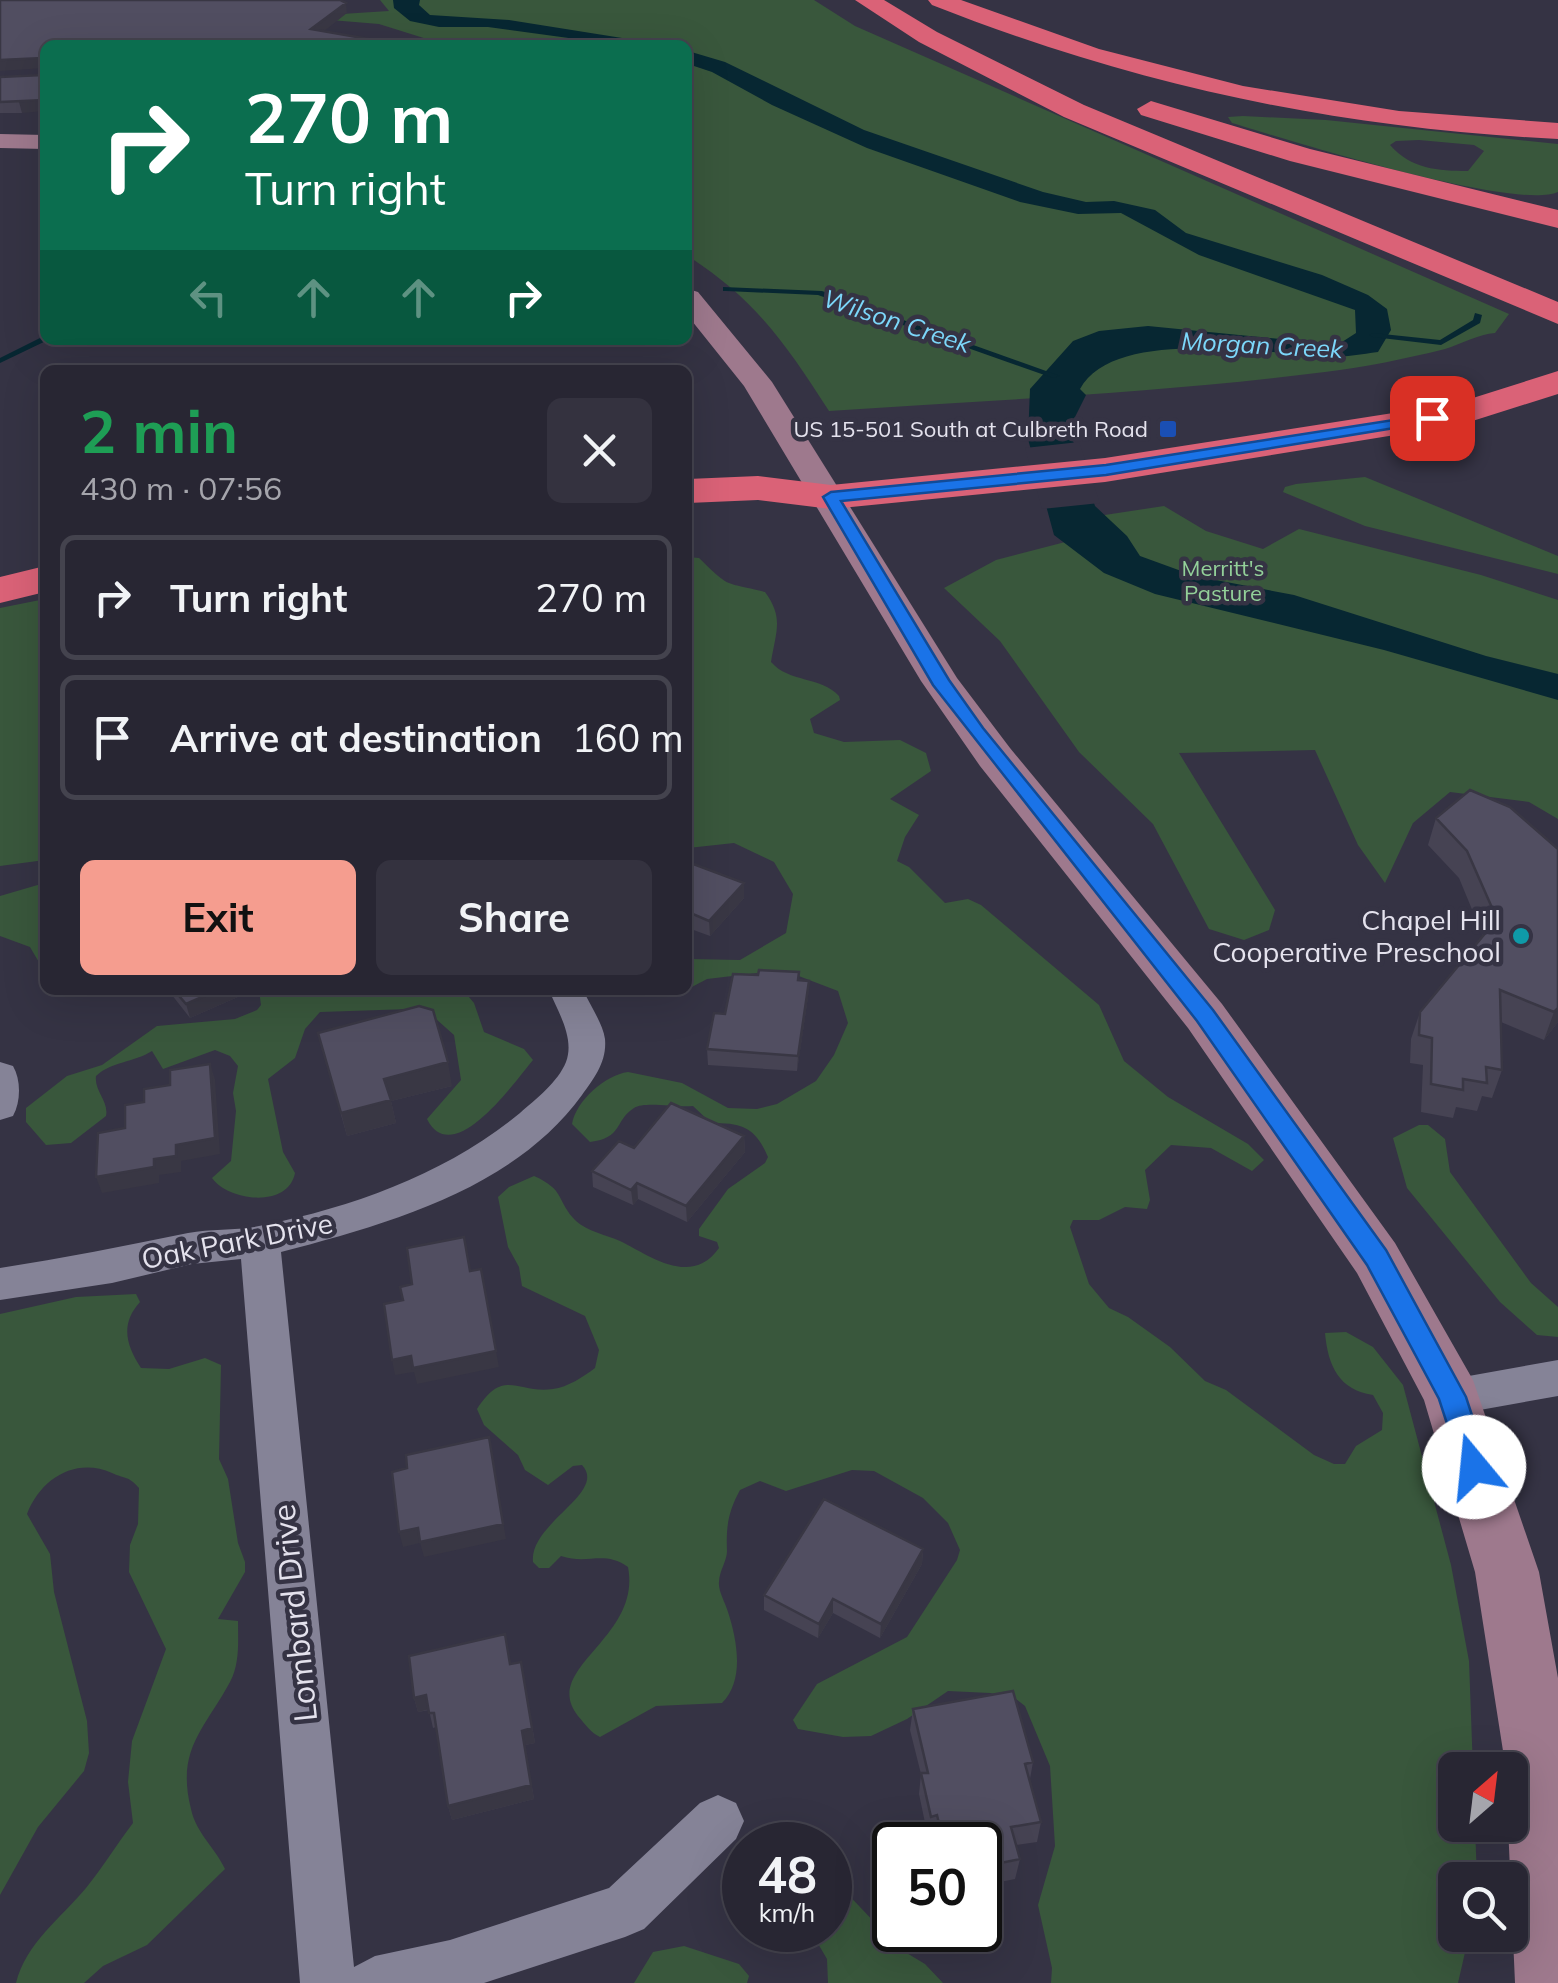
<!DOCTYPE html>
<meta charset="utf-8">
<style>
body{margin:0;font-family:Mulish,sans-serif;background:#34323f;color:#f1f3f6;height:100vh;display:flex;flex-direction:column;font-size:38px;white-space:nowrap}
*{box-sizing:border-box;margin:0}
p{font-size:32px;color:#a5a5ac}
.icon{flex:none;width:55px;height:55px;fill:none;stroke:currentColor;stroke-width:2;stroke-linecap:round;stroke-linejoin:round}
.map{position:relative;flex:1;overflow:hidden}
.panel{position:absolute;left:40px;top:365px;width:652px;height:630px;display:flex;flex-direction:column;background:#282633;border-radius:15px;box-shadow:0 10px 40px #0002,0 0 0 2px #44434e}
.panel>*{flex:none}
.hud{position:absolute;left:40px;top:40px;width:652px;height:305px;border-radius:15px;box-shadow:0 10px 40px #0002,0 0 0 2px #44434e;background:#0b6e4f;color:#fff;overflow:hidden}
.needle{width:65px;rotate:28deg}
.buttons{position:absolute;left:1438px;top:1752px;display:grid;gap:20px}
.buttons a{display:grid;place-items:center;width:90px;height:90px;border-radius:15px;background:#282633;box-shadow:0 10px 40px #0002,0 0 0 2px #44434e;font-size:50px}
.speed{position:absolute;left:722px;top:1822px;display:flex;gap:20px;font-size:50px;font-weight:700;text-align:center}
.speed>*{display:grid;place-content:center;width:130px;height:130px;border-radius:50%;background:#282633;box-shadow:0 10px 40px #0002,0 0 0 2px #44434e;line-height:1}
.speed small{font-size:25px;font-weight:400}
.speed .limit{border:5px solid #111;border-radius:15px;background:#fff;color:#111}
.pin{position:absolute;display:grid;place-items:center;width:85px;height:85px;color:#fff;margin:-42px;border-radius:20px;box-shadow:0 5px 15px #0006}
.me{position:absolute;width:110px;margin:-55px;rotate:343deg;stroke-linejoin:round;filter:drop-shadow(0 0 8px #0008)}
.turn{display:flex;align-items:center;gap:35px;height:210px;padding:0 40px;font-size:45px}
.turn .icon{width:130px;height:130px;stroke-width:2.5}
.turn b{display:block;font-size:70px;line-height:85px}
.lanes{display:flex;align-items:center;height:95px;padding:0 40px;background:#0003;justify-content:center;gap:50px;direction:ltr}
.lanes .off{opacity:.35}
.round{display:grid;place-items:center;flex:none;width:105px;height:105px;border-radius:15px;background:#34323f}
.summary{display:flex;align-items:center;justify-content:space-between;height:170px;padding:0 40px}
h1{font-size:60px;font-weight:700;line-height:75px;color:#1e9e55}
.action{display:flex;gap:20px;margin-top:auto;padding:20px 40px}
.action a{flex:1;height:115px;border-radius:15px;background:#f59d8f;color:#111;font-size:40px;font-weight:700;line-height:115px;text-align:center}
.action a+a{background:#34323f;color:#f1f3f6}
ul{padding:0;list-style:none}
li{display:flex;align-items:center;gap:30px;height:125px;margin:0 20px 15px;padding:0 20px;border:5px solid #44434e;border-radius:15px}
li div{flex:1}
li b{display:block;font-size:38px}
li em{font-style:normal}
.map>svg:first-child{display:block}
</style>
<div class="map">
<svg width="1558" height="1983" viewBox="0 0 1558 1983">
<rect width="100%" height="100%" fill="#353344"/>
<path fill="#39573c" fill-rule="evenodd" d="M380,0H814L855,26L1509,314L1495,333C1479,334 1461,344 1445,349C1405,359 1365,367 1325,372C1160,393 994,400 829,411C785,343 757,301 688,256V45H446L379,24L294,17L389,11Z
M1243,116L1326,120L1558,144V192C1514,211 1288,140 1232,123L1228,117ZM1419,140L1474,145L1484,151L1468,171C1438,171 1411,169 1390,145L1396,141Z
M1365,477L1558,556V574L1365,526L1283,492L1285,487L1296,484Z
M1164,506L1206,531L1263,549L1299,529L1481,575L1558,600V819L1529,802L1450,792L1413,823L1385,883L1358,845L1315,750L1179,753L1275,910L1269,930L1244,940L1209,929L1153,824L1079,752L1000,641L944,588L996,560L1073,540L1052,523Z
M688,557L699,558C732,590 723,581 765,592C784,618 776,631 771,662C789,683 821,676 839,696L840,700L810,719L814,733L844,742L900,740L926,753L931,771L890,799L919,815L905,837L897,861L909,867L945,903L968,899L981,905L1099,1005L1124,1061L1168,1097L1248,1144L1264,1160L1252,1171L1211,1148L1171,1145L1145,1170L1150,1200L1147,1209L1125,1207L1099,1220H1073L1070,1227L1089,1284L1109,1308L1128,1317L1170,1347L1205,1381L1226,1390L1314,1455L1334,1464H1345L1356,1446L1382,1430L1383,1413L1373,1395C1339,1390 1328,1366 1325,1333L1346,1332L1373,1347L1403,1385L1451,1565L1469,1661L1473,1770H1455V1825H1475L1477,1880H1455V1935H1469L1458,1983H1051L1052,1968L1038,1905L1055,1846L1050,1766L1025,1706L1016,1699L990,1693L948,1691L907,1719L871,1736L843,1737L798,1729L793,1720L817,1684L907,1637L957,1560L960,1550L948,1523L923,1498L874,1471L852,1470L786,1491L760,1481L740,1490C728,1512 726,1527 727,1551C727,1561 719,1571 719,1582C718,1591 725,1602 728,1612C737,1640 745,1680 722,1703L656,1706L600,1737C590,1732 586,1725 578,1716C540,1668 642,1639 628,1567C604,1550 588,1565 561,1556L549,1568H539L533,1562C529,1523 608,1493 582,1465L573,1466L548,1485L525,1470L518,1455L484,1425L477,1409C504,1367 517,1394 553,1389C568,1387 583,1377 595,1368L599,1350L585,1316L522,1286L519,1267L508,1247L498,1197L509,1187L534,1176C566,1190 556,1201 576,1221C587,1231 606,1235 620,1241C649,1255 691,1288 719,1248L717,1242L699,1236V1229L728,1189L765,1163L768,1157C755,1127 743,1123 711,1123L693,1106C677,1108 645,1101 634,1108C614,1121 623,1138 590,1142L572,1124C576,1101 605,1075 628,1072L682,1083L728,1108L757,1109L777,1104L816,1081L834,1055L848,1023L838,991L783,970L707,979L688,989V959L740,960L786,933L793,894L774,862L734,843L688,848Z
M45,599V860L0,866V608Z
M41,884L45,893V963L40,964L30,947L0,936V896Z
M259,990H463L474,1003L484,1032L524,1049L533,1060C516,1080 453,1171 427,1119L461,1080L454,1035L436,1019L410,1009L320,1012L305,1029L295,1058L268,1079L283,1152L295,1173C288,1209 228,1201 212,1178L231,1161L236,1111L233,1093L238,1066L230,1056L215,1050L163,1069L152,1051C133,1063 112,1061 96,1076C94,1091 109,1101 106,1116L71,1143L46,1145L26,1122V1108L67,1076L102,1065L157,1026L235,1019L257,1010L261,1005Z
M1419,1125H1428L1445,1139L1450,1172L1531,1283L1558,1307V1337L1537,1335L1500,1302L1407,1188L1393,1138Z
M136,1294L140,1302C120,1324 126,1345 141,1368L169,1369L205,1358L221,1365L219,1459L228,1479L238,1543L245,1562V1572L218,1619L238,1621C238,1642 240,1663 230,1682C204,1730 176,1749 191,1809C196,1833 216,1849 225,1869L147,1945L103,1966L84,1983H16C26,1943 61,1918 86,1888C103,1867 117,1844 133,1823L128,1782L132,1741L166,1649L129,1572L130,1545L138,1524L139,1488C129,1476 125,1479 112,1473C76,1457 41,1478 27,1514L50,1554L54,1592L87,1721L89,1753L84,1771L38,1827L0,1895V1314L76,1297Z
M830,1884L840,1886L900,1949L925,1964L943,1983H828L827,1959L810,1930H830Z
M684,1946L739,1964L749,1976L747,1983H634L653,1952Z"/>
<path fill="#072732" d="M393,0H420L419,5L430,15L509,20L666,45H620L488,27H439L410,21L394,8Z
M688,51L725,62L864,130L1043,192L1086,202L1114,201L1155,210L1186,233L1322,275L1368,295L1387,309L1391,330L1378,352C1362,354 1346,357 1331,357C1269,354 1114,326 1080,389L1086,395L1069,429L1095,506L1127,536L1140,556L1195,576L1294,595L1486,656L1558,674V700L1384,650L1155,594L1104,573L1054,535L1028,439L1030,389L1073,341L1099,331L1148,326L1321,343L1342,342L1356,333L1355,310L1199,255L1121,213L1078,214L1020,202L867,148L772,105L712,72L688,64Z"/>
<path fill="#353344" d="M1079,442L1100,503L1042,509L1025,448Z"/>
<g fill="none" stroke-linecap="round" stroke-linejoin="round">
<path fill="#072732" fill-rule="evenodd" d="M723,287L822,291L1060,376L1053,378L818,295L726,291H723Z
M1475,313L1482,315L1480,323L1441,345L1373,337L1369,335L1373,333L1440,340L1473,320Z
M42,337H45V340H48L0,363V358Z"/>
<path fill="#858397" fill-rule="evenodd" d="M549,990H583C590,1005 603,1024 605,1039C607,1062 594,1078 582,1095C514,1189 388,1224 281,1252L354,1967L375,1956L450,1940L609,1888L700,1803L718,1795L736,1803L744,1821L736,1839L644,1929L625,1937L484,1983H300L241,1259L192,1264L112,1283L0,1300V1268C63,1258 125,1246 188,1233C213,1228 239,1231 264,1225C356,1206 447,1173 520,1113C536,1099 558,1082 566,1062C575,1038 558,1012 549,990Z
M0,1062L13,1066C21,1080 21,1101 13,1116L0,1120Z
M1558,1360V1396L1452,1415L1437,1410L1430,1397L1437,1384L1452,1379Z"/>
<path fill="#9e798d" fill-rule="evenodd" d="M0,134L45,135V149L0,148Z
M688,289L698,292L772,382L957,678L1010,748L1222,1004L1395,1243L1473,1380L1539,1572L1558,1678V1983H1515L1508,1825L1510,1770H1506L1475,1572L1424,1400L1357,1273L1188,1028L980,766L921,681L744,386L688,316Z"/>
<path fill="#da6277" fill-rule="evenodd" d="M855,0H884L937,32L1084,105L1558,302V324L1064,117L919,42Z
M928,0H961L1099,49L1243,86L1399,111L1558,123V139C1337,128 1138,86 932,5Z
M1151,101L1310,149L1558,210V228L1290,161L1141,115L1137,109Z
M1558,371V394L1463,424L1105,482L831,509L758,500L688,503V479L758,476L831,485L1105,458L1457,403Z
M45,566V592L0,603V577Z"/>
</g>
<path fill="#464353" d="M42,75L22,113H0V77Z
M1470,790L1558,1022L1544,1040L1501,1022L1502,1070L1492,1098L1482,1096L1477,1111L1456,1107L1453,1118L1421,1112L1423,1065L1410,1063L1411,1039L1420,1012L1483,936L1459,878L1428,845L1436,818Z
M688,862L744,883V898L710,936L688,928Z
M799,980L809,981L808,997L797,1071L708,1065L707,1049L725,1014Z
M168,990H238L240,996L190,1018Z
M318,1033L452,1086L391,1101L396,1123L347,1136Z
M744,1136L745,1152L687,1222L638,1199L633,1205L593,1187L592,1171L634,1148Z
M923,1549L922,1564L880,1638L833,1613L818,1638L764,1610V1595Z
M510,1664L524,1676L535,1743L525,1745L534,1799L452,1820L448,1806L436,1727L433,1728L429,1710L418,1712L414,1698Z
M913,1709L1033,1762L1030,1779L1041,1822L1037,1842L1016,1845L1020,1859L1015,1879L980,1886V1845H937L934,1835L928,1837L919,1794L921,1774L910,1730Z"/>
<path fill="#393744" d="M346,3L347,13L313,40L311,29Z
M42,58L45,68L0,71V60Z
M45,100V111L22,113L19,102Z
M744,883V898L710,936L709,921Z
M809,981L808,997L797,1071L798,1056Z
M218,990H238L240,996L190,1018L186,1004Z
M1558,1008V1022L1544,1040L1554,1012Z
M448,1062L452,1086L391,1101L396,1123L347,1136L341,1113L384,1079Z
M210,1064L215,1079L220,1154L181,1161V1172L159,1175V1183L102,1193L96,1177L154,1159L176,1145Z
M744,1136L745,1152L687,1222L686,1206Z
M637,1183L638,1199L633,1205L631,1190Z
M496,1351L499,1367L417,1384L414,1372L395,1375L392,1360L411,1356Z
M489,1437L506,1539L424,1557L420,1543L403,1547L399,1532Z
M923,1549L922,1564L880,1638L881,1624Z
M833,1599V1613L818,1638L819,1624Z
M521,1662L535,1743L525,1745L534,1799L452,1820L448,1806Z
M426,1695L430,1709L418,1712L414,1698Z"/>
<path fill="#514e61" stroke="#393744" stroke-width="2.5" d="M0,0H340L346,3L311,29L374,40L387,45H45V68L42,58L0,60Z
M45,72V100L0,102V77L42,75Z
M1470,790L1510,807L1558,849V1008L1554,1012L1500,990L1502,1070L1486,1067L1487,1083L1463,1079V1090L1431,1084L1432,1038L1419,1035L1420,1012L1497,919L1467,851L1436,818Z
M688,862L744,883L709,921L688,912Z
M759,970L799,972L798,980L809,981L798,1056L707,1049L714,1013L725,1014L733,974L758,975Z
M174,990H218L186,1004Z
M419,1006L433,1010L448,1062L384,1079L391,1100L341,1113L318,1033Z
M210,1064L215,1138L176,1145V1156L154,1159V1167L96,1177L98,1133L125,1128V1105L144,1102V1089L170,1085V1070Z
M671,1103L744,1136L686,1206L637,1183L631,1190L592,1171L619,1141L634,1148Z
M464,1237L470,1271L481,1269L496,1351L413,1368L411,1356L392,1360L384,1304L403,1300L400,1287L412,1284L407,1248Z
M489,1437L503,1524L420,1542L418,1528L399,1532L392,1472L407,1468L406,1455Z
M824,1499L923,1549L881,1624L833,1599L819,1624L764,1595Z
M505,1634L510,1664L521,1662L532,1728L522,1731L531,1785L448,1806L434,1713H429L426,1695L414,1698L409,1656Z
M1013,1691L1033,1762L1025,1764L1041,1822L1011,1827L1020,1859L980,1867V1845H944L937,1815L931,1817L921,1773H928L913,1709Z"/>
<path fill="#1a73e8" stroke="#114b97" stroke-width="2.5" d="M1432,414L1440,418L1437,421L1106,475L841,501L949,680L983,728L1213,1010L1386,1250L1466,1397L1489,1467L1484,1476L1474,1480L1464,1476L1439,1399L1367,1265L1197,1021L933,685L823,497L831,492L1106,465Z"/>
<rect fill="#1a4fb4" stroke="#353344" stroke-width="4" x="1158" y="419" width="20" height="20" rx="5"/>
<circle fill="#0f9aa8" stroke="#353344" stroke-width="4" cx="1521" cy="936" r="10"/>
<g text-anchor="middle" stroke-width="9" stroke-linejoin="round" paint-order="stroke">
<g font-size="22" fill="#e4e2ed" stroke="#353344" text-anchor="end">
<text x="1148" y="437">US 15-501 South at Culbreth Road</text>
</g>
<g font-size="22" fill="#93d099" stroke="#353344">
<text x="1223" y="576">Merritt's<tspan x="1223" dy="25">Pasture</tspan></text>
</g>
<g font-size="25" font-style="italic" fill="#7cd7fa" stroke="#353344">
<text transform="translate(897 321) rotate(18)" y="9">Wilson Creek</text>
<text transform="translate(1262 345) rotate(3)" y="9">Morgan Creek</text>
</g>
<g font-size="28" fill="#e4e2ed" stroke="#353344" text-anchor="end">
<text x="1501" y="930">Chapel Hill<tspan x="1501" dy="32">Cooperative Preschool</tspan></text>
</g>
<g font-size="28" fill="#e4e2ed" stroke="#353344">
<text transform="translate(237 1241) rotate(-11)" y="10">Oak Park Drive</text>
</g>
<g font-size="32" fill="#e4e2ed" stroke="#353344">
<text transform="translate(295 1613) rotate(-96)" y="11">Lombard Drive</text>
</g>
</g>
</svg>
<div class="buttons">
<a><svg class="needle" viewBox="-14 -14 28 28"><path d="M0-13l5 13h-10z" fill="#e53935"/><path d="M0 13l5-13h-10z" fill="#a5a5ac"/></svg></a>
<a><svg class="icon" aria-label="search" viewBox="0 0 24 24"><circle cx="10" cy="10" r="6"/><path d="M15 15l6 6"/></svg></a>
</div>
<div class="speed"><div>48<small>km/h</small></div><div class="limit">50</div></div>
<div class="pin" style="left:1432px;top:418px;background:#d93025"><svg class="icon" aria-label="arrive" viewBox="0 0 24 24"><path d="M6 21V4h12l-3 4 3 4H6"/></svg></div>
<svg class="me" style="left:1474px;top:1467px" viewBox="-20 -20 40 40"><circle r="19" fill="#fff"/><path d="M0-13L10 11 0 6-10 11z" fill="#1a73e8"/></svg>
<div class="hud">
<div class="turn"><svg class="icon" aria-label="right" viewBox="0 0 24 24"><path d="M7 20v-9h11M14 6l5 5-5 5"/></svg><div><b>270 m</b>Turn right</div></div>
<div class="lanes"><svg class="icon off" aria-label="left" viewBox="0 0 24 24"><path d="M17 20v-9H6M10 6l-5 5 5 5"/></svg><svg class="icon off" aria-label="ahead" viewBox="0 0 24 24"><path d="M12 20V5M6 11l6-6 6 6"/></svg><svg class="icon off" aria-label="ahead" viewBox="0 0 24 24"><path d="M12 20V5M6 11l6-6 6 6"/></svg><svg class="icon" aria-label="right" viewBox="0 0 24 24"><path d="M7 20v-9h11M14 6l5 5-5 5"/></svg></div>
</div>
<section class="panel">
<div class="summary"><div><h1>2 min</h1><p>430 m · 07:56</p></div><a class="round"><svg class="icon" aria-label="close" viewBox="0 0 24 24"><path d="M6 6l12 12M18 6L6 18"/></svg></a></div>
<ul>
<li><svg class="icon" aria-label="right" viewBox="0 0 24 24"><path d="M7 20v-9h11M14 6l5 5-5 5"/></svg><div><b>Turn right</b></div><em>270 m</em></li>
<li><svg class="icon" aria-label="arrive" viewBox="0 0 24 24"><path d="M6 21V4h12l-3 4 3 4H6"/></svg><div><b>Arrive at destination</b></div><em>160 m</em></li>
</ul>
<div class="action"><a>Exit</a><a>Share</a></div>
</section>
</div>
